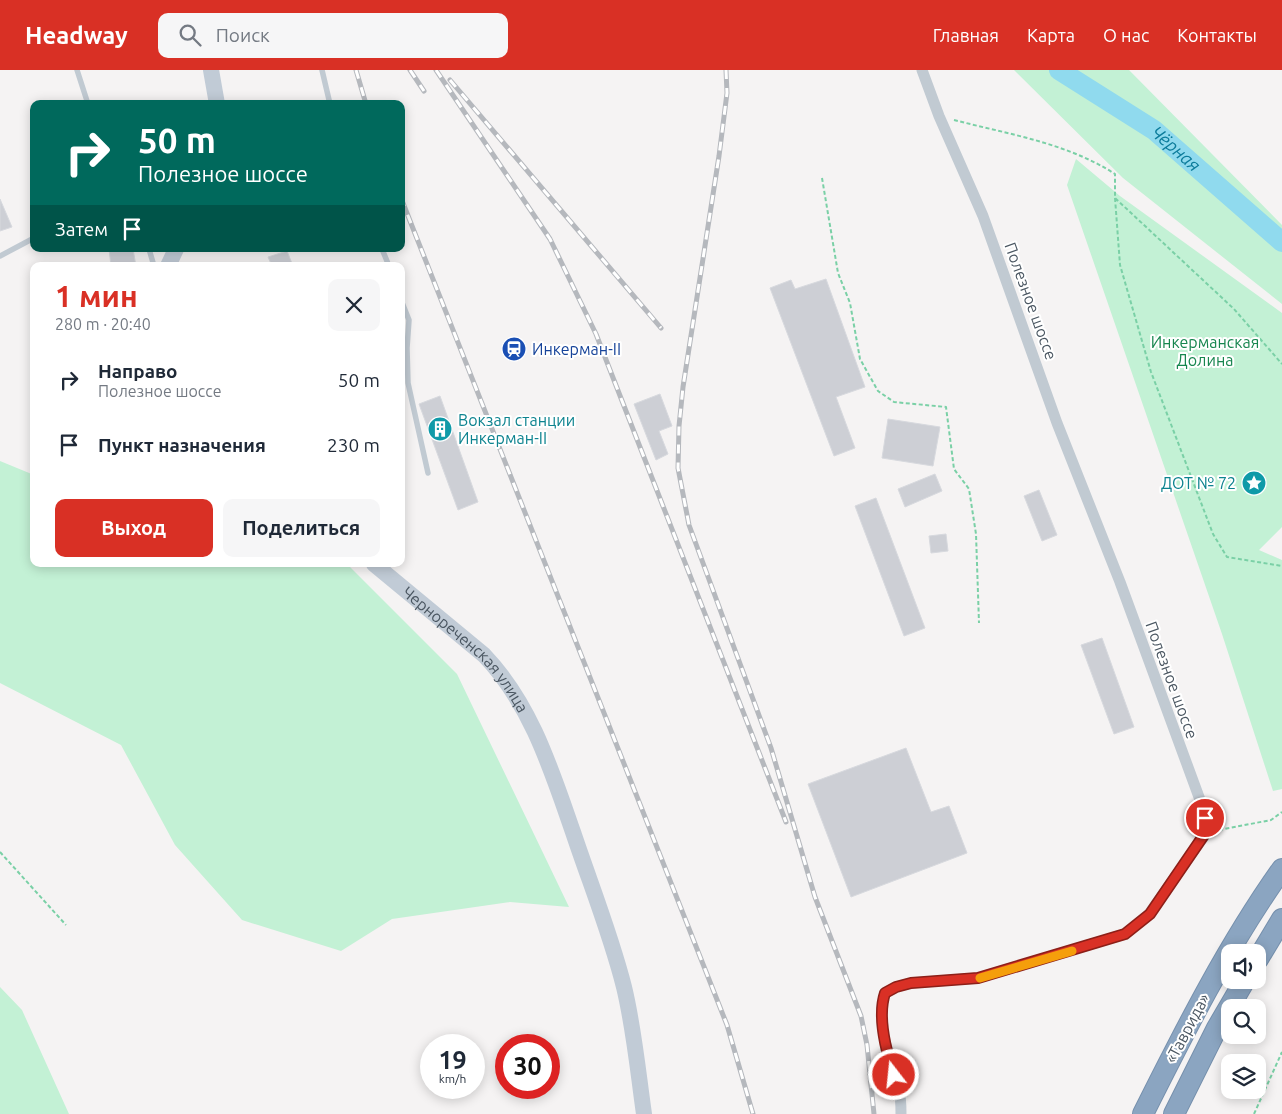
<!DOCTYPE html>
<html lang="ru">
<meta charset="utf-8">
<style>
body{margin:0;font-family:Ubuntu,sans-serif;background:#f6f6f7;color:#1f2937;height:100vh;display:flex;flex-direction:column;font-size:19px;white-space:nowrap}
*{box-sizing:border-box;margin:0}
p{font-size:16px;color:#747a83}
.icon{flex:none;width:28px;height:28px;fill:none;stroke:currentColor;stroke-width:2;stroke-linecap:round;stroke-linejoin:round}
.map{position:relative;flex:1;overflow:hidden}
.panel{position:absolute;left:30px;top:192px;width:375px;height:305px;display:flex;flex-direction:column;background:#fff;border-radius:10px;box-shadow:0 2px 12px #0003}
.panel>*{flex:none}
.banner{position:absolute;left:30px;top:30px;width:375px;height:152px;border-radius:10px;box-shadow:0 2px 12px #0003;background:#00695c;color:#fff;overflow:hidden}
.controls{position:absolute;left:1221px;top:874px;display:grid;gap:10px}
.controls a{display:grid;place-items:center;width:45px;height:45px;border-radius:10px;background:#fff;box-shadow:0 2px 12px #0003;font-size:25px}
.speed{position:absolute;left:420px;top:964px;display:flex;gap:10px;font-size:25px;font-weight:700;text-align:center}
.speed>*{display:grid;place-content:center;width:65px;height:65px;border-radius:50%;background:#fff;box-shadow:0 2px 12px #0003;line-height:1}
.speed small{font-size:12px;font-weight:400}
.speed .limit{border:8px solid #d22;background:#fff;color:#111}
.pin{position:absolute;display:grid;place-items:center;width:42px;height:42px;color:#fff;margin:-21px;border:2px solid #fff;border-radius:50%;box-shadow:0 1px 5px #0007}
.me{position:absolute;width:55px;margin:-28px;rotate:344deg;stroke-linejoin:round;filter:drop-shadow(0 0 4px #0008)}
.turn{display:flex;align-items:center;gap:18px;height:105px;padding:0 25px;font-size:22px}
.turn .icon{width:65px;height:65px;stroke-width:2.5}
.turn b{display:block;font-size:35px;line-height:42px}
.then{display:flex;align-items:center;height:48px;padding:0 25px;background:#0003;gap:10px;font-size:19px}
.round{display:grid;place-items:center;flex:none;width:52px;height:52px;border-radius:10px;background:#f6f6f7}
.head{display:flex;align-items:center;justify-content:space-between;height:85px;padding:0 25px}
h1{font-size:30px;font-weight:600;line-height:38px;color:#d93025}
.primary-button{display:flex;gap:10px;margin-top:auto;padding:10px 25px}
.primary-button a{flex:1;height:58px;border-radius:10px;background:#d93025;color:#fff;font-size:20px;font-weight:600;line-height:58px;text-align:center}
.primary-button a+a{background:#f6f6f7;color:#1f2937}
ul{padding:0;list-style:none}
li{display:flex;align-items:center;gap:15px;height:65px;padding:0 25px}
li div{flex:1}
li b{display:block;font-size:19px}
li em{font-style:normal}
header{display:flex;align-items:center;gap:30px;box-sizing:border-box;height:70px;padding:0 25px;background:#d93025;color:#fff}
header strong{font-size:24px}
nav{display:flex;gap:28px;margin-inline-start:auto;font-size:18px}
.search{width:350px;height:45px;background:#f6f6f7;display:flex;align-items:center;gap:12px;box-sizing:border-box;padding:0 18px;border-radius:10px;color:#747a83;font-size:19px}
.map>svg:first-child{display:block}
</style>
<header>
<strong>Headway</strong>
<div class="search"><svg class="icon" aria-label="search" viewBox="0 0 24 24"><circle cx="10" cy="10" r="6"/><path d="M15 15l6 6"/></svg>Поиск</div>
<nav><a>Главная</a><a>Карта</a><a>О нас</a><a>Контакты</a></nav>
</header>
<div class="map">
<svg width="1282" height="1044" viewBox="0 0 1282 1044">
<rect width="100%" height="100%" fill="#f5f3f3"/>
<path fill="#c3f1d5" d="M1014,0H1129L1282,155V234L1123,108Z
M1076,89L1120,126L1282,243V457L1259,480L1282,490V719L1273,721L1222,564L1067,115Z
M0,391L34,405V494H347L457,604L569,837L510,832L392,849L341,881L242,850L175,775L121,675L0,613Z
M0,917L22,940L69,1044H0Z"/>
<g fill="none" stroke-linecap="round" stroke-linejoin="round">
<path stroke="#90daee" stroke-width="20" id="s1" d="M1059,0L1154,60L1282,172"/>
</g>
<path fill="#cdcfd5" stroke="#d7d9de" d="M0,129L12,157L0,161Z
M109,179H133L136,196H111Z
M287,181L293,196H272L268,187Z
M826,209L865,317L836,327L855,378L834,386L770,218L791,210L795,219Z
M660,324L672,356L659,361L668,384L656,390L634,334Z
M440,326L478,432L458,440L419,334Z
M888,349L940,357L933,396L882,388Z
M935,404L942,421L905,437L898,419Z
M1039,420L1057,465L1042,471L1024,426Z
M876,428L925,558L904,566L855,436Z
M946,464L948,481L931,483L929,466Z
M1102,568L1134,657L1114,664L1081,575Z
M906,678L931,742L949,736L967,783L851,827L808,714Z"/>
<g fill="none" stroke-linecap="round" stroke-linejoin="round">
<defs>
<path id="highway" d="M1258,889L1282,849
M1143,1044C1185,960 1228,875 1282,799
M1174,1044L1217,958L1245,910"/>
</defs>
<use href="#highway" stroke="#7690ad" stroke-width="22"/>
<path stroke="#7ad0a6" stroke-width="2" stroke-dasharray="4 2.5" stroke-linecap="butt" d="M954,50C1008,64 1067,73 1115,104V128L1234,239L1282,294
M822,108L838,203L850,233L860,289L878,321L894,332L946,337L954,399L969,419L976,464L979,553
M1115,128L1120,195L1151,302L1213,464L1227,487L1282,496
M1219,760L1271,750L1282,742
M0,782L66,855
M1254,1044L1282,982"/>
<path stroke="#c1cad2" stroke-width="5.5" d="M77,0L88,34
M322,0L330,34
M149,179L154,196
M382,179L389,196
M0,186L34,168
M401,230L409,250L407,278L408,313L428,403"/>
<path stroke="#c1cad2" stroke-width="11" d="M901,1044C901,1036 901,1028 899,1021C892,990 874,955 885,923L896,917L911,913L978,908L1125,864L1149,844L1207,762L1203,738L1120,512L1057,353L983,146L939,46L922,0"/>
<g stroke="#c1cbd6" stroke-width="16">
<path d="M211,0L217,34"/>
<path d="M168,196L176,179"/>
<path id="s2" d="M374,494L484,585C531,634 551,699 573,762C590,813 611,865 624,917C634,958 638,1002 644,1044"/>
</g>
<use href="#highway" stroke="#8ba5c1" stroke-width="20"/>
<defs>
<path id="rail" d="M356,0L366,34
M410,0L424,21
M436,0L550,169L596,264L786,752
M726,0L727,23L719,86L683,317L679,356L678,398L689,455L771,678L815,827L861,946L867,975L874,1044
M450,10L661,258
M401,128L727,955L753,1044"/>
</defs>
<use href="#rail" stroke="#b5b8bd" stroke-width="5"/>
<use href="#rail" stroke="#fff" stroke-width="3" stroke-dasharray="9" stroke-linecap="butt"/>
</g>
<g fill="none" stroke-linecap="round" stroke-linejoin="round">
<defs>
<path id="route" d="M894,1005C886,981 877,947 885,923L896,917L911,913L978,908L1125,864L1150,844L1206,762L1205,748"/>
</defs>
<use href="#route" stroke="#8d1f18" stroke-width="12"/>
<use href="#route" stroke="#d93025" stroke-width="9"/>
<path stroke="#f59e0b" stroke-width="9" d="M980,908L1072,881"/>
</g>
<defs>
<symbol id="station-disc" viewBox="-11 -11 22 22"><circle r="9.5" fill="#1a4fb4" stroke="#fff"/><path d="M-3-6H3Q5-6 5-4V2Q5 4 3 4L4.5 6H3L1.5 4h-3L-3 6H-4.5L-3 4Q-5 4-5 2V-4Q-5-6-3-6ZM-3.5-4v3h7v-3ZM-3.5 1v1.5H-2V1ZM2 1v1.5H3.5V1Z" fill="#fff"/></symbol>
<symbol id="building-disc" viewBox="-11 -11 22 22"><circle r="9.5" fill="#0f9aa8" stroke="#fff"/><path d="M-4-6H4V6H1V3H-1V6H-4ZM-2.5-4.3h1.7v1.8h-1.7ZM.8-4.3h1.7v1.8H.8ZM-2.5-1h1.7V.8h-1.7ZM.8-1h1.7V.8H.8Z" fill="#fff"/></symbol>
<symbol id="sight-disc" viewBox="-11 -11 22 22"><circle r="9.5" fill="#0f9aa8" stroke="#fff"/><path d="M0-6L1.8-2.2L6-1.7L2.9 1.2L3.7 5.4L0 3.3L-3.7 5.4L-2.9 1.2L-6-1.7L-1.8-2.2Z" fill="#fff"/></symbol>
</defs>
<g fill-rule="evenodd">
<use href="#station-disc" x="500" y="265" width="28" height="28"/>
<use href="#building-disc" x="426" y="345" width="28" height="28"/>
<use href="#sight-disc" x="1240" y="399" width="28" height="28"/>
</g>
<g text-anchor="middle" stroke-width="4" stroke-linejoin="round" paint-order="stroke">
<g font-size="16" fill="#4a5661" stroke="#fff">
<text transform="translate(1031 231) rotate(70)" y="6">Полезное шоссе</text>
<text dy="6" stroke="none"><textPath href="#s2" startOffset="126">Чернореченская улица</textPath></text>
<text transform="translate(1172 610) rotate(70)" y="6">Полезное шоссе</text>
<text transform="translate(1187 958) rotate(-62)" y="6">«Таврида»</text>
</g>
<g font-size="16" fill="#17864f" stroke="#fff">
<text x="1205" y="278">Инкерманская<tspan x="1205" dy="18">Долина</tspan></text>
</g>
<g font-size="16" fill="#164399" stroke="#fff" text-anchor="start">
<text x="532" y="285">Инкерман-II</text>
</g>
<g font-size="16" fill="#0d838f" stroke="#fff" text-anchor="start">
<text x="458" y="356">Вокзал станции<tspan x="458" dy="18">Инкерман-II</tspan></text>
<text x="1236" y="419" text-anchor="end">ДОТ № 72</text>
</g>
<g font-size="18" font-style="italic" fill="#0c7c9b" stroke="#fff">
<text dy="6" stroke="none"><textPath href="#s1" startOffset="141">Чёрная</textPath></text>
</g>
</g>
</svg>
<div class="controls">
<a><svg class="icon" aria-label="sound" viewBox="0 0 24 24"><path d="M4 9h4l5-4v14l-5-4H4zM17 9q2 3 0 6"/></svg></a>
<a><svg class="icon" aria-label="search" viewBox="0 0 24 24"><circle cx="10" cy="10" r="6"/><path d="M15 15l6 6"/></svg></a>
<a><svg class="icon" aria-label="layers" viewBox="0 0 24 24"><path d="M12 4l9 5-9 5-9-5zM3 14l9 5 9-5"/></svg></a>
</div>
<div class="speed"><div>19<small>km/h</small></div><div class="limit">30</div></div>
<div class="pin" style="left:1205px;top:748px;background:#d93025"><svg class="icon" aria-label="arrive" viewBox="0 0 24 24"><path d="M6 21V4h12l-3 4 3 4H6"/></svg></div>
<svg class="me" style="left:894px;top:1005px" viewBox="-20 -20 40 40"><circle r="17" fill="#d93025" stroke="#fff" stroke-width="3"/><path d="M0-11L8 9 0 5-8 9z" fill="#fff"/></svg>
<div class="banner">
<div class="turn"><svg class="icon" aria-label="right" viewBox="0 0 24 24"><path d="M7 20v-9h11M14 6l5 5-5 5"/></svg><div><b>50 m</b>Полезное шоссе</div></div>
<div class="then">Затем<svg class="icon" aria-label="arrive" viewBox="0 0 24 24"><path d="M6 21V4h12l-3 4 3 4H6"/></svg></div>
</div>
<section class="panel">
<div class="head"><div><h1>1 мин</h1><p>280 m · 20:40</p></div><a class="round"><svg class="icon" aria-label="close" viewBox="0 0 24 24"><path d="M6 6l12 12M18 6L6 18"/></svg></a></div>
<ul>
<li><svg class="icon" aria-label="right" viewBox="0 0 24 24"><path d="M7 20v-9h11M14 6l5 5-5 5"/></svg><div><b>Направо</b><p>Полезное шоссе</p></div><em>50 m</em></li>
<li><svg class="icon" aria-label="arrive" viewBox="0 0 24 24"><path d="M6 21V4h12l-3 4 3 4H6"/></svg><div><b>Пункт назначения</b></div><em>230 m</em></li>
</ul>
<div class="primary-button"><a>Выход</a><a>Поделиться</a></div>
</section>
</div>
